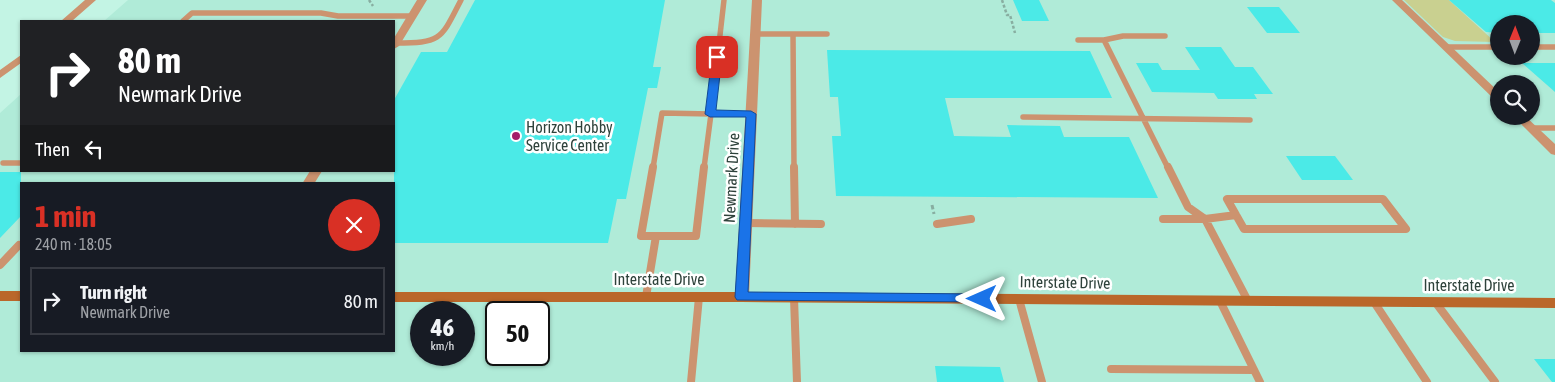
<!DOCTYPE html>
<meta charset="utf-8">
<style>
body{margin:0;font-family:"Asap Condensed",sans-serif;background:#20242c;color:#f1f3f6;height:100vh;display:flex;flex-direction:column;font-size:19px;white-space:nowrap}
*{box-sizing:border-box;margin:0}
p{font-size:16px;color:#9ea1a6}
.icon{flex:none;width:28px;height:28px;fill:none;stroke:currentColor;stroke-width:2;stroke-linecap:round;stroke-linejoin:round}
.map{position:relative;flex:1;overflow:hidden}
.sheet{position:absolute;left:20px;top:182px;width:375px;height:170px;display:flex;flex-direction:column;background:#171b24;border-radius:0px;box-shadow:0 1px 4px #0004}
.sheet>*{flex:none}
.banner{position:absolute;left:20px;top:20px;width:375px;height:152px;border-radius:0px;box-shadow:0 1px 4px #0004;background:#202124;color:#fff;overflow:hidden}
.needle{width:32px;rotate:1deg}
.tools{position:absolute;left:1490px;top:15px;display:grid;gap:10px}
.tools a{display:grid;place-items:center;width:50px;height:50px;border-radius:50%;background:#171b24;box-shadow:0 1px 4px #0004;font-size:25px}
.speed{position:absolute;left:410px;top:301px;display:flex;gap:10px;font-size:25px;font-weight:700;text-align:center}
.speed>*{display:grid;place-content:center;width:65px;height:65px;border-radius:50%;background:#171b24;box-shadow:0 1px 4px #0004;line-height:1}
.speed small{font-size:12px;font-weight:400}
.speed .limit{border:2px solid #111;border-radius:8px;background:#fff;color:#111}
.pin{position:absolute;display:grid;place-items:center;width:42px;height:42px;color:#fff;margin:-21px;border-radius:10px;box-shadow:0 2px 8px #0006}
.me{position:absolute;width:55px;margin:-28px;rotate:270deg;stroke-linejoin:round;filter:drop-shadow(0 0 4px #0008)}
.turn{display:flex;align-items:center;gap:18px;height:105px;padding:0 15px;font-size:22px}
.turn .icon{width:65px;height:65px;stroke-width:2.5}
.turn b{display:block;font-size:35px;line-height:42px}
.then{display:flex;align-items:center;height:48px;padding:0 15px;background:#0003;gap:10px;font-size:19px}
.round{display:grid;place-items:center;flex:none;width:52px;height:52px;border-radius:26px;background:#20242c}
.headline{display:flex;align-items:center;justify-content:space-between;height:85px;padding:0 15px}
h1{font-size:30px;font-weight:700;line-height:38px;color:#d93025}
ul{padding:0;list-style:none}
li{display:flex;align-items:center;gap:15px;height:68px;margin:0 10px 8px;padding:0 5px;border:2px solid #363941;border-radius:0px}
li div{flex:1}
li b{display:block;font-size:19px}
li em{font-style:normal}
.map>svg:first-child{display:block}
</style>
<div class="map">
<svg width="1555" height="382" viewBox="0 0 1555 382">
<rect width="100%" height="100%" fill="#c3f4e4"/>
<path fill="#b0ebd8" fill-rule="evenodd" d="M128,0H1555V382H0V113L21,94V171H394V21H104ZM1499,24H1531V56H1499ZM1499,84H1531V116H1499ZM21,184H394V351H21ZM421,312H464V355H421ZM496,312H539V355H496Z"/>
<path fill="#c9d090" d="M1404,0H1449L1495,42L1455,41L1443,37Z"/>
<path fill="#4beae7" d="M475,0H665L653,67H661L657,88H648L626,199H617L608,243H394V100L421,52H447Z
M1013,0H1039L1049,21H1022Z
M1449,0H1551L1555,3V33H1531V24H1499V33L1486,32Z
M1247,7H1279L1300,33H1267Z
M1185,47H1221L1235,67H1253L1273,94H1254L1257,99H1218L1214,93L1152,92L1136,63H1158L1162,70H1200Z
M827,50L1090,51L1112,98H945L954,136L1011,137L1007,125L1060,126L1064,137H1129L1158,198L836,196L832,136H841L838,97H830Z
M1522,63H1555V92Z
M1286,156H1335L1353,180H1302Z
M0,172H21V216L0,238Z
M1534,359H1555V382H1552Z
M935,366L1000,367L1004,382H937Z"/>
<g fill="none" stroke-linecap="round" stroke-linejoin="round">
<path stroke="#88aea1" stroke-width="2.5" stroke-dasharray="3 2" stroke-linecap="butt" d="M369,0L373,6
M1002,0L1007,15H1010L1015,33"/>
<path stroke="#88aea1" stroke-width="3" stroke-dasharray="4.5 2.5" stroke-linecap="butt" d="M932,205L934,214"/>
<path stroke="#cc936f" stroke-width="5.5" d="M183,21L192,13H321L338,16H412
M755,34H793
M1078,40H1104L1123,36H1165
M1104,40L1168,168
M396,43C442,43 441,39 461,0
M1446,47H1499
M1531,47H1555
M711,114H751
M711,114L724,0
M1023,117L1250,120
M1531,128H1555
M3,163H21
M653,168L662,113L711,114
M704,168L711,114
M794,168L793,34H827"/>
<path stroke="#cc936f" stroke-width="8" d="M653,167L641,236H696L704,167
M794,167L795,224
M1168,167L1188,207L1205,219L1248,301
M1227,199H1383L1406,229H1244Z
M1163,219H1205L1236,215
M745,223L821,224
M937,224L971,219
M0,265L19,245
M646,297L656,236
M794,298L797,382
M1019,299L1042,382
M1220,301L1260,382
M1374,302L1427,382
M1436,303L1495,382
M1111,369L1254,370
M691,382L699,297"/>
<path fill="#cc936f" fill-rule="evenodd" d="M417,0H427L399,46L394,49V38Z
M752,0H762L749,297L747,301L742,302L737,301L735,297Z
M1392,0H1402L1499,92V101L1495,100Z
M1513,116H1525L1555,144V155L1551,154Z
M310,171H322L314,184H302Z"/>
<path fill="#cc936f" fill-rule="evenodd" d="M85,0H96L72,21H61Z
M21,55V63L0,78V70Z"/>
<path fill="#ba672a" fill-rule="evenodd" d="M0,291H21V301H0Z
M394,292H742L1555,298V308L742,302H394Z"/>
</g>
<path fill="#1a73e8" stroke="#114b97" d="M717,54L722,57L716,110L751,111L756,114L748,292L982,294L986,295L988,299L986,302L737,300L735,297L746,117H710L705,114L712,57Z"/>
<circle fill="#a41d68" stroke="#fff" stroke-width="2" cx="516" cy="136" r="5"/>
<g text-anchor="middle" stroke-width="5" stroke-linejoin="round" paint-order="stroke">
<g font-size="16" fill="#2e423b" stroke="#fff" text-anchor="start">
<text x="526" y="133">Horizon Hobby<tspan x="526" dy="18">Service Center</tspan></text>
</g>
<g font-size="16" fill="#2e423b" stroke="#fff">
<text transform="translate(731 178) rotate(-87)" y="6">Newmark Drive</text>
<text x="659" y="285">Interstate Drive</text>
<text transform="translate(1065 282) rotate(1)" y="6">Interstate Drive</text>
<text x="1469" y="291">Interstate Drive</text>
</g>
</g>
</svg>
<div class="tools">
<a><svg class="needle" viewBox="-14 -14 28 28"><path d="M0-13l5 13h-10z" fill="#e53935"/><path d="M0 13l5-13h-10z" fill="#9ea1a6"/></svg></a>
<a><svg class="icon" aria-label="search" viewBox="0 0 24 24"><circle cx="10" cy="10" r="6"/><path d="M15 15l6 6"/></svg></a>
</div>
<div class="speed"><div>46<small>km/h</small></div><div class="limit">50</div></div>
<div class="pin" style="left:717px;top:57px;background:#d93025"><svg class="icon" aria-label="arrive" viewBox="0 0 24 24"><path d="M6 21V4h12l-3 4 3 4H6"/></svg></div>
<svg class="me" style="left:982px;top:299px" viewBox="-20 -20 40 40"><path d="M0-17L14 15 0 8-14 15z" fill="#1a73e8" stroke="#fff" stroke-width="4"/></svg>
<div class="banner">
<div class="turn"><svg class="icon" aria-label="right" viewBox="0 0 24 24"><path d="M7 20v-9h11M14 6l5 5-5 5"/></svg><div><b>80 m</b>Newmark Drive</div></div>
<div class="then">Then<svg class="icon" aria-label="left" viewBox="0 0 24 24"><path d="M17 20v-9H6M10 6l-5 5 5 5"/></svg></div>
</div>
<section class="sheet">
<div class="headline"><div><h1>1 min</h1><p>240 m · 18:05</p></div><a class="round" style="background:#d93025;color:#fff"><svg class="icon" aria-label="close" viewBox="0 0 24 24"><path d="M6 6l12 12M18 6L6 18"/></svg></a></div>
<ul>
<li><svg class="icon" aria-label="right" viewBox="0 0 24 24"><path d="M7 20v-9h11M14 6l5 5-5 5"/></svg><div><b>Turn right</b><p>Newmark Drive</p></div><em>80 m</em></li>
</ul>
</section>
</div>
